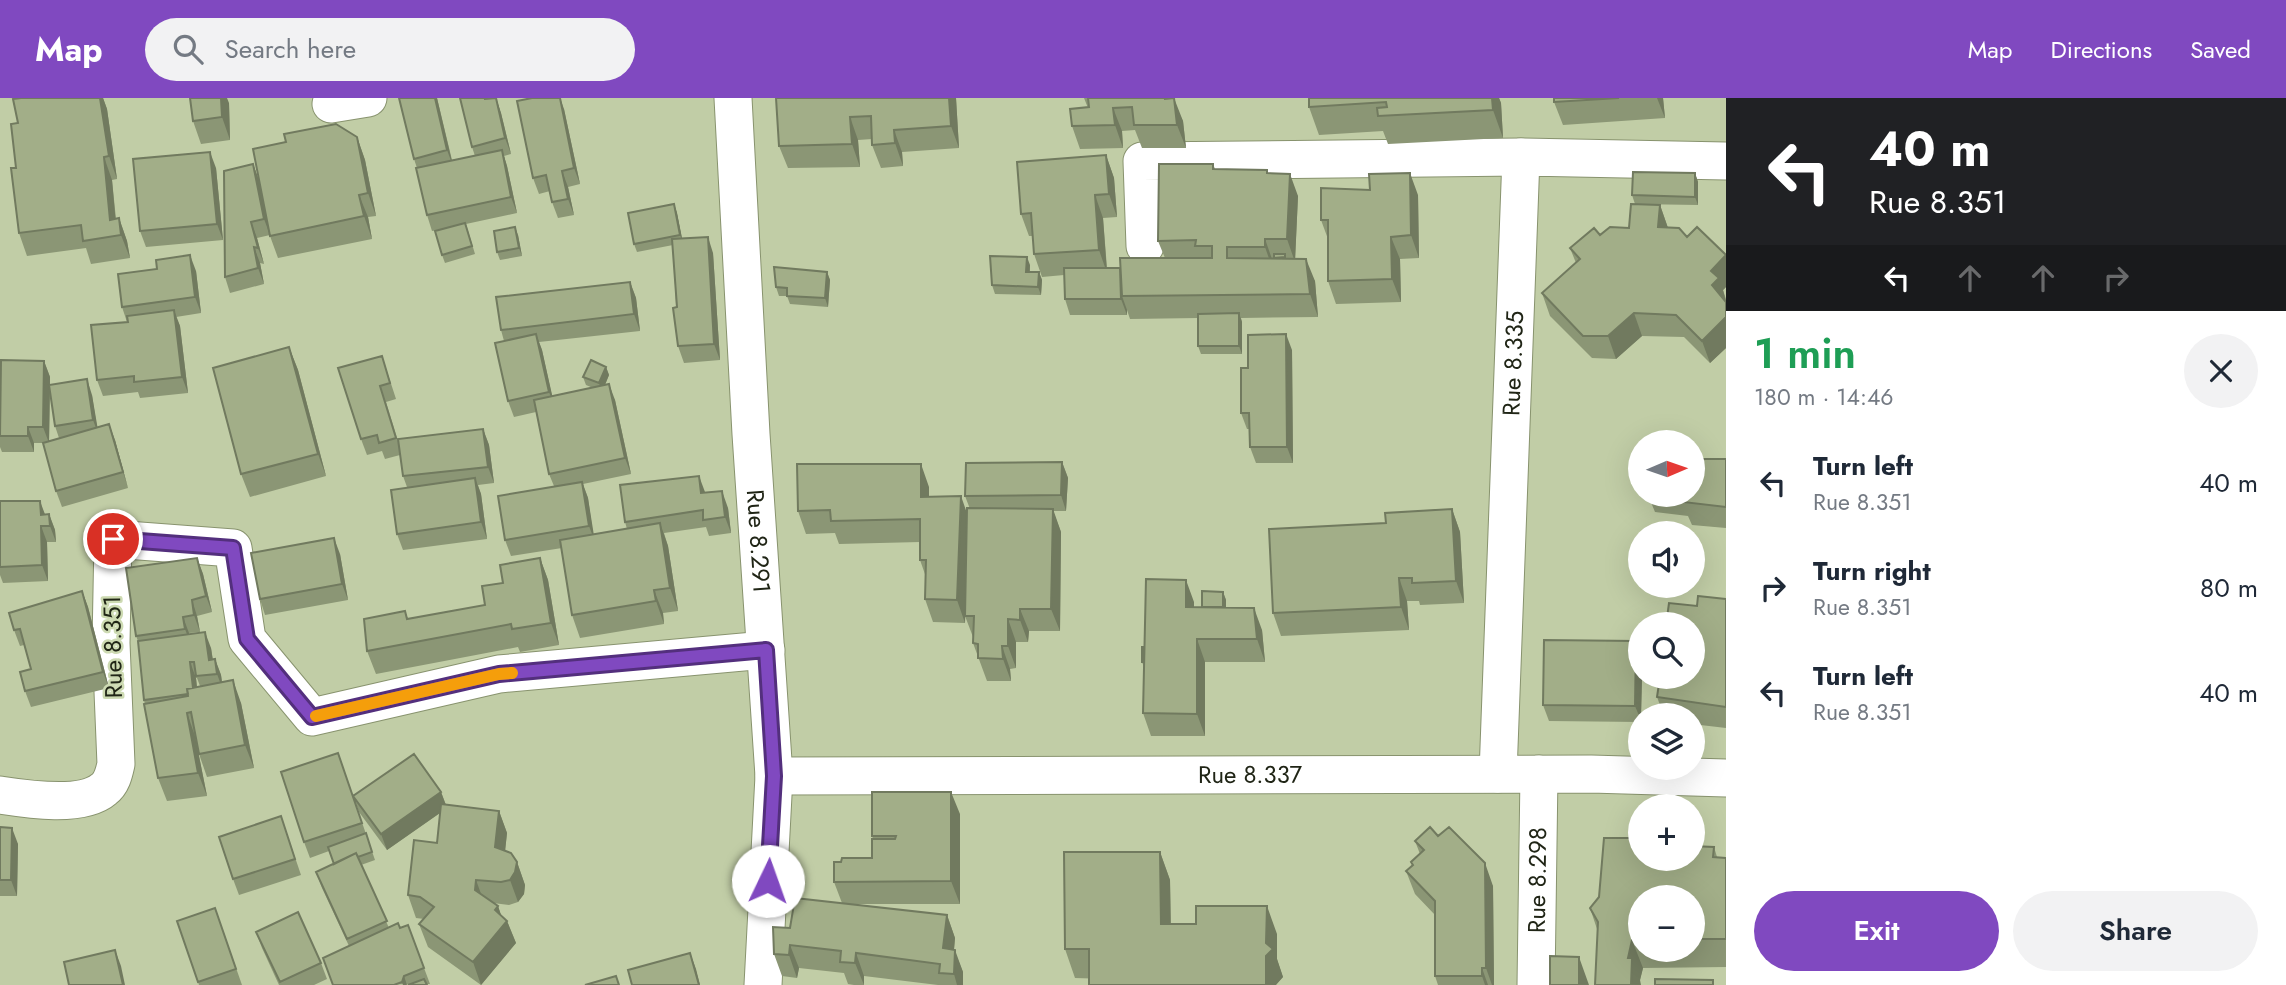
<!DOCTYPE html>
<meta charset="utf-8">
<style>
body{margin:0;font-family:Jost,sans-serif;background:#f2f2f3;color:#1f2937;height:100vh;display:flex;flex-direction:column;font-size:26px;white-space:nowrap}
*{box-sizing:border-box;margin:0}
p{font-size:23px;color:#747a83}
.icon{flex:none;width:38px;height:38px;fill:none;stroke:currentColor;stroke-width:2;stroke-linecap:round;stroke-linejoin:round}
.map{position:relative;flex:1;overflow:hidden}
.side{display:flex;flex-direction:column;background:#fff;width:560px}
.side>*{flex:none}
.top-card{background:#202124;color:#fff;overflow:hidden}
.needle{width:46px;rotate:88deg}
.buttons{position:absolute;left:1628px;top:332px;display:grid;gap:14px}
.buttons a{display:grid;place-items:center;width:77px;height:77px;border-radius:50%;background:#fff;box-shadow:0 7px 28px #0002;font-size:35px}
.pin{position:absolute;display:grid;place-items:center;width:60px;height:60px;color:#fff;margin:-30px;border:4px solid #fff;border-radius:50%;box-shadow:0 2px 7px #0007}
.me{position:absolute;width:77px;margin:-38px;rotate:3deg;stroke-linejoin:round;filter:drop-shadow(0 0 5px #0008)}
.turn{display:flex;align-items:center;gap:24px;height:147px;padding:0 28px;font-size:32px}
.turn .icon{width:91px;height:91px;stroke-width:2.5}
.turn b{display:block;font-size:49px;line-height:60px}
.lanes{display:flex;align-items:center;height:66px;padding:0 28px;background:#0003;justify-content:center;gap:35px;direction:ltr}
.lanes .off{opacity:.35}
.round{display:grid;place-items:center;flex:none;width:74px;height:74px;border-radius:37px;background:#f2f2f3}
.overview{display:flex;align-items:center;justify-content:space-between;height:119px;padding:0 28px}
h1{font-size:42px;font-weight:600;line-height:52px;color:#1e9e55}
.cta{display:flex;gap:14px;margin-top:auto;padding:14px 28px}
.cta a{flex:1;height:80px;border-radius:42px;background:#8049c0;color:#fff;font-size:28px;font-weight:600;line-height:80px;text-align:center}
.cta a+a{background:#f2f2f3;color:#1f2937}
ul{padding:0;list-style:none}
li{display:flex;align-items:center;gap:21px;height:105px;padding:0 28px}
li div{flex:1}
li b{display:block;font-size:26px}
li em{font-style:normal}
header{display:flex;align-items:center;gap:42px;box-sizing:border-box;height:98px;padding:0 35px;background:#8049c0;color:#fff}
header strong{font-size:33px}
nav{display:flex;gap:38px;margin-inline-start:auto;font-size:24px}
.search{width:490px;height:63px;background:#f2f2f3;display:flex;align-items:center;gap:18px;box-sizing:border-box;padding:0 24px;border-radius:38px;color:#747a83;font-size:26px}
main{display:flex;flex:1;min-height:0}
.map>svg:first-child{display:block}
</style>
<header>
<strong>Map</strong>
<div class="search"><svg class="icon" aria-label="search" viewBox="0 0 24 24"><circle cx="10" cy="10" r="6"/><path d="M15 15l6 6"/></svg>Search here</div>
<nav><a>Map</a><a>Directions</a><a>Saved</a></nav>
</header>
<main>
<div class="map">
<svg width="1726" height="887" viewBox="0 0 1726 887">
<rect width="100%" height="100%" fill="#c1cda6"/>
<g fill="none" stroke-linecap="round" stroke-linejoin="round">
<defs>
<g id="minor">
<path id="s1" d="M733,0L751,336L774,678L763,887"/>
<path d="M331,6L368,0"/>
<path d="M1145,148L1142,63L1521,59"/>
<path id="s2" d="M1498,676L1521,59L1726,63"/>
<path id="s3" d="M774,678L1591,676L1726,680"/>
<path d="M0,697C26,701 82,710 104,691C112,685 114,675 116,666L111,545L113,441L233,450L247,541L312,619L499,576L766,552"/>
<path id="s4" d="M1536,887L1539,676"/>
</g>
</defs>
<use href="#minor" stroke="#88936e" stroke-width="39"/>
<use href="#minor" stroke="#fff" stroke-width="37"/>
</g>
<path fill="#8b9675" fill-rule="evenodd" d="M21,0H103L107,11L117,81L112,82L116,121L119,120L127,143L130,160L91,166L86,150L27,158L19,135L16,70L18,25Z
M399,0H437L452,62L475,58L472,49L460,0H487V1L496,0L501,15L511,56L504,58L507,68L517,115L466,126L475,156L445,165L442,157L443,131L432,133L427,117L417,70L414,61Z
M776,0H956L959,50L902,54L903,68L881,70L872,47V41L858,42L860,69L788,70L779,48Z
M1084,0H1171L1183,23L1186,50H1142L1135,32L1122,33L1123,50L1080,51L1072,28L1088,10Z
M1309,0H1499L1501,5L1503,40L1388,46L1383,33L1319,37L1309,9Z
M1554,0H1663L1665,20L1563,27L1554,4Z
M229,5L230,42L201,46L193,23Z
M564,11L580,86L568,89L574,117L558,120L552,104L550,93L539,96L533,80Z
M357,39L365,62L376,118L368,119L372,141L278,160L270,138Z
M1106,57L1114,80L1117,119L1103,120L1107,170H1120L1165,160L1158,143L1213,66L1215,71L1268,75L1298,98L1295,161L1315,183L1318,219L1241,220L1242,224V256H1201L1198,248V220L1130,221L1127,212V217H1070L1065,201L1064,177L1042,179L1034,156L1033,138H1029L1021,116Z
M253,66L259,82L270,137L257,140L264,166L260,165L264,186L230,195L225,179Z
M216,70L223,142L146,149L140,133Z
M1695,75L1698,84V107L1635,106L1632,97Z
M1418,97L1419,160L1400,161L1401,204L1336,206L1328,183V141L1321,122Z
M674,106L677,115L682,141L713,155L720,262L684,265L678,248L673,147L637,154L634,146Z
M1660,107L1668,130L1726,157V189L1723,192L1726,201V250L1710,265L1684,239L1642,238L1616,261L1592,260L1550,218L1542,195L1576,165L1570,150L1600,137L1629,130Z
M518,137L522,158L500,162L497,154Z
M1030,167V174H1039L1042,182L1041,197L995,196L992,187Z
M196,173L201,215L176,219L180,228L188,295L140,300L138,294L103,298L97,282L127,224L122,209Z
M827,174L830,182L828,209L790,206L787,198H779L776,189Z
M630,184L636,200L640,233L539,244L542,252L552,298L593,290L586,287L583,279L606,269L609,277L605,287L615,302L631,376L583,386L588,400L593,436L627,431L625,424L705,395L728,410L731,435L709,438L706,429L664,435L668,448L678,513L663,515L664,526L580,540L572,517L562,450L511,458L505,442L554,388L549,376L536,314L514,319L508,303L504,243L501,232Z
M289,249L298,272L326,378L250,399L241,376Z
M1292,252L1293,365H1256L1250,349L1249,331H1247L1241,315L1248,270Z
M382,258L396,301L386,304L399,346L483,331L489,347L494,385L478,387L481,396L487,441L403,452L397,436L407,389L403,378L400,357L385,361L382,353L367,357L361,341Z
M44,263L50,279V287L92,297L97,330L115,342L128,390L62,409L56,393L44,345H34V354H2L0,349V319ZM50,294L55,328L59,340L49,343Z
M1726,361V430L1692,427L1688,418L1655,414L1648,397H1692Z
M1062,364L1068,380L1066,413H1053L1061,434L1060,533H1029L1028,544H1016V570L1010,571L1011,583H987L973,545V539L965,518V525L933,524L925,501L926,479L920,462V444L839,446L835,435L806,436L798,413L929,389V399L967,414L970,411L965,398Z
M0,403L45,416H49L55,432L56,444H47L48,483L3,485L0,477Z
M1452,411L1460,434L1464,505L1420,507L1419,503H1407L1409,532L1281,538L1273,515L1386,425Z
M340,456L348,502L265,517L260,501Z
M197,460L203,476L212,514L197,518L200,534L189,535V536L211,550L213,562L215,561L221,577L222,584L241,605L254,670L207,679L199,656L195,638L207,698L167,703L158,680L144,602L138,543L136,538ZM196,580H197L200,588L197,589Z
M540,460L548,482L559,547L520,554L518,549L376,576L367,553L405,513L408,521L485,507L503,485Z
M82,493L88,509L109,590L31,609L25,593L31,571L24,547L20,548L14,532Z
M1223,494L1226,502V509L1262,532L1265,564H1205V638H1151L1143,615L1144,569L1142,564L1144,549L1194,504V509H1202Z
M1726,501V630L1692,626V618H1664L1657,599L1697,508Z
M1642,579L1641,618H1640V624L1549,623L1543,607Z
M338,655L375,762L361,767L389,830H400L408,827L430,886L333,887L349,848L322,790L316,774L334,766L329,753L310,760L304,744Z
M441,694L446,707L499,713L507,735L505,753L517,764L525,787L524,796L518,804L509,807L493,805L498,808L501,817L507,823L516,845L481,887L428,849L419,826L424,821L416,820L408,797L437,745L440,715L387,752L359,714L353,698Z
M960,716V806H853L947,817L955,840L954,852L963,874V887H938L864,878V887H854L848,886L844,875L799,870L797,880L782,878L774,856L790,830L842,805L834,784L841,764L872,760L873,741L872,738Z
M281,718L301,777L239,797L233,781Z
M0,729L18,746L17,798H0Z
M1438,738L1493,788L1494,887H1438L1435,878V817L1415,796L1406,773L1412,768L1411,764L1420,756L1415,743Z
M1714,749L1717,759L1726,760V869L1643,870L1640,882L1597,831L1590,810L1640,761H1692ZM1640,800H1692V852H1640Z
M1160,754L1170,782L1171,826L1277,836V861L1283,879L1276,886L1075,880L1065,851Z
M215,810L242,887H199L177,823Z
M256,834L321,865L327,881L314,887H279L262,850Z"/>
<path fill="#717a5f" d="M100,0H103L107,11L117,81L109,58Z
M221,0H227L229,5L230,42L222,19Z
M435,0H437L453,68L447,52Z
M496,0L501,15L511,56L505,40Z
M560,0L564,11L580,86L574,70Z
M949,0H956L959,50L951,28Z
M1174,0L1183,23L1186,50L1177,27Z
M1492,0H1499L1501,5L1503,40L1493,12Z
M1657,0H1663L1665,20Z
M1113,10L1122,33L1123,50L1115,27Z
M850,19L858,42L860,69L852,46Z
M894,32L902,54L903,68L895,45Z
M357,39L365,62L376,118L368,95Z
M502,52L507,68L517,115L511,99Z
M210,54L216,70L223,142L217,126Z
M1106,57L1114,80L1117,119L1109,96Z
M104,59L112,82L117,138L110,122Z
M253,66L259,82L270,137L264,121Z
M562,73L568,89L574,117L568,101Z
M1410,75L1418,97L1419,160L1411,137Z
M1695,75L1698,84V107L1695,99Z
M1290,76L1298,98L1295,164L1287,141Z
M359,97L368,119L372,141L364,118Z
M1095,97L1103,120L1107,175L1099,152Z
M674,106L677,115L683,145L680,137Z
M1660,107L1668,130L1658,129Z
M119,120L127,143L130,160L121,137Z
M251,124L257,140L264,166L258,150Z
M515,129L518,137L522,158L519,150Z
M708,139L713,155L720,262L714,246Z
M1391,139L1400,161L1401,204L1392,181Z
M1265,141L1273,164V172L1265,149Z
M254,149L260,165L264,186L258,170Z
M190,157L196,173L201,215L195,199Z
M1726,157V189L1723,192L1726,204L1712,187L1711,173Z
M1027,159L1030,167L1029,182L1026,174Z
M1306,161L1315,183L1318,219L1310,196Z
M1121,170L1122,198L1127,212V217L1121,201Z
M827,174L830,182L828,209L825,200Z
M1039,174L1042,182L1041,197L1038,189Z
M630,184L636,200L640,233L634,216Z
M174,212L180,228L188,295L182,279Z
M1239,215L1242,224V256L1239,248Z
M1634,215L1642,238L1616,261L1608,238Z
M1726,219V250L1710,265L1702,243Z
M536,236L542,252L555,310L549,294Z
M1286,236L1292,252L1293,365L1287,349Z
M289,249L298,272L326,378L318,356Z
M44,263L50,279L49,345L43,329Z
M606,269L609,277L602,294L599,285Z
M87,281L92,297L99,338L93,322Z
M609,286L615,302L631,376L625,360Z
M109,326L115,342L128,390L123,374Z
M28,329L34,345V354L28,338Z
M483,331L489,347L494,385L488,369Z
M1062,364L1068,380L1066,413L1061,397Z
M921,366L929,389V421L921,399Z
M699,378L705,394L707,411L701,395Z
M475,380L481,396L487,441L481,424Z
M582,384L588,400L595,444L589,428Z
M722,393L728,410L731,435L725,419Z
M961,398L969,421L965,525L957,502Z
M40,403L46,419L41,417Z
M1053,411L1061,434L1060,533L1051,511Z
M1452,411L1460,434L1464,505L1456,483Z
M49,416L55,432L56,444L50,428Z
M660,425L668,448L678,513L670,490Z
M41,428L47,444L48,483L42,467Z
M334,440L340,456L348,502L342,486Z
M197,460L203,476L212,514L206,498Z
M540,460L548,482L559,547L551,525Z
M1399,480L1407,503L1409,532L1401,509Z
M1186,482L1194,504V532L1186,509Z
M654,492L663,515L664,526L656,503Z
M82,493L88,509L109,590L103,574Z
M1223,494L1226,502V529L1223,521Z
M192,502L197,518L200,534L194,517Z
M1254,510L1262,532L1265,564L1257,541Z
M1020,511L1029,533L1028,544L1020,522Z
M183,519L189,535L191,547L185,531Z
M1008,521L1016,544V570L1008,548Z
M205,534L211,550L215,578L209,562Z
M1197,541L1205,564V638L1197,616Z
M1636,543L1640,553V579H1642L1641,618H1640V620L1635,608Z
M1002,548L1010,571L1011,583L1003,561Z
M215,561L221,577L223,592L217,576Z
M190,564L196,580L199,611L194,595Z
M233,582L241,605L254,670L245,647Z
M187,615L195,638L207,698L198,675Z
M441,694L447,710L387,752L381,736Z
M951,694L960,716V806L951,783Z
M499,713L507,735L503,772L495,749Z
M12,730L18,746L17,798L11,782Z
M1160,754L1170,782L1171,854L1161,826Z
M517,764L525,787L524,796L518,804L510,782Z
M1485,765L1493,788L1494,887H1492L1486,870Z
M476,782L484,804L475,792Z
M498,808L504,826L507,823L516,845L481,887L473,864L495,812Z
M1267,808L1277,836V861L1283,879L1276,887H1266Z
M947,817L955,840L952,873L943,850Z
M1632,842L1643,870L1640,882L1641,887H1631L1628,860Z
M790,847L799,870L797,880L789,857Z
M115,852L121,868L125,887H123Z
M955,852L963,874V887H957L954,876Z
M690,855L696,871L700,887H699Z
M856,855L864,878V887L855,865Z
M1579,859L1589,887H1579Z
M1482,870L1488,887H1485L1482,878Z
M404,878L407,887H403L402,884Z"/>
<path fill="#a2ae88" stroke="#717a5f" stroke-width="2" d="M21,0H100L109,58L104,59L110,122L119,120L121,137L83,143L81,127L19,135L11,70H16L11,26L18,25L13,1Z
M190,0H221L222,19L193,23Z
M399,0H435L447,52L414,61Z
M460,0H485V1L496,0L505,40L472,49Z
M532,0H560L574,70L562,73L568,101L552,104L546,77L533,80L517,3Z
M776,0H949L951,28L894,32L895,45L872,47L871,18L850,19L852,46L779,48Z
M1088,0H1165V1L1174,0L1177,27H1134L1132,9L1113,10L1115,27L1072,28L1070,11L1089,9Z
M1309,0H1492L1493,12L1378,18L1377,10L1387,9L1386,4L1309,9Z
M1554,0H1619L1554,4Z
M336,26L357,39L368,95L359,97L364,118L270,138L253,51L286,44L284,36Z
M502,52L511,99L427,117L416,70Z
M210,54L217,126L140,133L133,61Z
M1106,57L1109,96L1095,97L1099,152L1034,156L1031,115L1021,116L1017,64Z
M253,66L264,121L251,124L258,150L254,149L258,170L225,179L224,73Z
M1159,66H1213V71L1267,72V75L1290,76L1287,141H1265V149H1227V160L1306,161L1310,196L1122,198L1120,160H1212V148H1195L1196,142L1158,143Z
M1633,74L1695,75V99L1632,97Z
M1410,75L1411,137L1391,139L1392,181L1328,183V122H1321V90L1370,92L1369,76Z
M674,106L680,137L634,146L628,115Z
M1631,106L1660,107L1658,129L1679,130L1687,139L1697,129L1726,157L1711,173L1719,180L1712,187L1726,204V219L1702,243L1676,217L1634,215L1608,238H1583L1542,195L1580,161L1570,150L1594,130L1600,137L1610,129L1629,130Z
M465,125L472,148L442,157L435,133Z
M515,129L519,150L497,154L494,133Z
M708,139L714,246L678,248L673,210L677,209L672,141Z
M1274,156H1285V159L1274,160Z
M190,157L195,199L122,209L118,176L157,171L156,162Z
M990,158L1027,159L1026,174H1039L1038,189L992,187Z
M774,169L827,174L825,200L787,198V190L776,189Z
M1064,170H1120L1121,201H1065Z
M630,184L634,216L501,232L496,199Z
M174,212L182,279L134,284V278L97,282L91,227L128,224L127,218Z
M1239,215V248H1198V216Z
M536,236L549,294L508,303L495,245Z
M1286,236L1287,349H1250L1249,315H1241V270H1248V237Z
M289,249L318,356L241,376L213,270Z
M382,258L390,285L380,288L396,340L379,345L377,337L361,341L338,270Z
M1,262L44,263L43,329H28V338H0Z
M591,262L606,269L599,285L583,279Z
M87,281L93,322L55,328L49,287Z
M609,286L625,360L549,376L534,302Z
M109,326L123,374L56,393L43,345Z
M483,331L488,369L403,378L398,341Z
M1692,361H1726V409L1683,404L1684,397H1692Z
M1062,364L1061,397L965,398L966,365Z
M797,366H921V399L961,398L957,502L925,501L926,462H920V421L831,423L830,412L798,413Z
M699,378L701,395L722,393L725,419L703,422V412L625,424L620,387Z
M475,380L481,424L397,436L391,392Z
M582,384L589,428L505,442L498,398Z
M0,403H40L41,417L49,416L50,428H41L42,467L0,469Z
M967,410L1053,411L1051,511H1020V522L1008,521V548H1002L1003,561L978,560V546L973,545L974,518H965Z
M1452,411L1456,483L1412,485V480H1399L1401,509L1273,515L1269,431L1386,425L1385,415Z
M660,425L670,490L654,492L656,503L572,517L560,442Z
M334,440L342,486L260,501L251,455Z
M197,460L206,498L192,502L194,517L183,519L185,531L136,538L126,470Z
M540,460L551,525L512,531L511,526L367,553L364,521L405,513L407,521L485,507L482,488L503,485L500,467Z
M1146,481L1186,482V509L1254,510L1257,541H1197V616L1143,615Z
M82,493L103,574L25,593L20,574L31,571L20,531L14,532L9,515Z
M1202,493L1223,494V509H1202Z
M1698,498L1726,501V609L1657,599L1660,579H1692V527H1666L1669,505L1697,508Z
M205,534L209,562L215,561L217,576L196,578L194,564H190L193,590L187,591L188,596L144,602L138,543Z
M1544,542L1636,543L1635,608L1543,607Z
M1142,549H1144V564H1142Z
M233,582L245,647L199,656L191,614L187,615L198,675L158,680L144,606L188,598L187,591Z
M338,655L362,725L304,744L281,674Z
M414,656L441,694L381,736L353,698Z
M872,694H951V783L834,784V764H841L842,760H872V741H895L896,738H872Z
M441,706L499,713L495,749L511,755L517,764L515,774L510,782L501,784L476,782L475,792L498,808L495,812L507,823L473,864L419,826L434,809L420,799L408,797L414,742L437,745Z
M281,718L295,761L233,781L219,739Z
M0,729L12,730L11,782H0Z
M1430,729L1438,738L1449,729L1485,765L1486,870H1482V878H1435V803L1406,773L1413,767L1411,764L1424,752L1415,743Z
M366,735L372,754L358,759L356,755L334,766L328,749Z
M1604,740H1640V761H1692V748L1714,749L1713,759L1726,760V841H1692V800H1640V842H1632L1628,860H1632L1631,887H1595L1598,824L1590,810L1599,799Z
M1064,754H1160L1161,826H1196V808H1267L1266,845L1273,851L1266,858V887H1089V851H1065Z
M356,755L387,823L347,841L316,774Z
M795,800L947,817L943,850L955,852L954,876L939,875L940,866L856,855L855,865L840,864L841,853L790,847L789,857L774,856L773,829L790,830Z
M215,810L236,871L198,884L177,823Z
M298,814L321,865L280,884L256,834Z
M398,825L400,830L408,827L424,870L404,878L402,884L394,887H333L323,860Z
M115,852L123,887H69L64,864Z
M690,855L699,887H632L628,872Z
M1550,858L1579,859V887H1550Z
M616,878L619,887H585Z
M424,881L427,887H408Z
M1655,881L1713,882V887H1655Z"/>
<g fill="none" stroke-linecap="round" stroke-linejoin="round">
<defs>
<path id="route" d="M113,441L233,450L247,541L312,619L499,576L766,552L774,678L768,783"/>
</defs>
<use href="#route" stroke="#532f7d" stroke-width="18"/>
<use href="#route" stroke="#8049c0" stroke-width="12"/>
<path stroke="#f59e0b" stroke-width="12" d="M316,618L499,576L512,575"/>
</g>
<g text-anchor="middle" stroke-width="5" stroke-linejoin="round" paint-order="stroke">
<g font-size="24" fill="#202516" stroke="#cddab2">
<text dy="8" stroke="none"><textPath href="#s2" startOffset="411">Rue 8.335</textPath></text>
<text dy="8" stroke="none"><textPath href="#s1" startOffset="444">Rue 8.291</textPath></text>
<text transform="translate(113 549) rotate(-91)" y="8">Rue 8.351</text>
<text dy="8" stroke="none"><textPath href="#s3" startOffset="476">Rue 8.337</textPath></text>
<text dy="8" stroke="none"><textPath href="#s4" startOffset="105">Rue 8.298</textPath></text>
</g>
</g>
</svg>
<div class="buttons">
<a><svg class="needle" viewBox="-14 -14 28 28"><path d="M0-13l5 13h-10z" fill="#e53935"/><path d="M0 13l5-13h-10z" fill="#747a83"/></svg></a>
<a><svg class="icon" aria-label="sound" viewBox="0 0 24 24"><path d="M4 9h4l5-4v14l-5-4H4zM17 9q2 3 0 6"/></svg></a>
<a><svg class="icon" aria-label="search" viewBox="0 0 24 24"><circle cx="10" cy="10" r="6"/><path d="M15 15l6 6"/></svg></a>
<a><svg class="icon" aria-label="layers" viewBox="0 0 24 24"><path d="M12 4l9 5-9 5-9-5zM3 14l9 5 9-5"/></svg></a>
<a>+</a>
<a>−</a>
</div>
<div class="pin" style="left:113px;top:441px;background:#d93025"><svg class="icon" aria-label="arrive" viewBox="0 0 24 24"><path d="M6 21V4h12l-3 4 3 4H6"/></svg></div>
<svg class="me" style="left:768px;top:783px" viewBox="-20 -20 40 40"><circle r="19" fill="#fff"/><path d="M0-13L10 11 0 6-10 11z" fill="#8049c0"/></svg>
</div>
<section class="side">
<div class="top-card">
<div class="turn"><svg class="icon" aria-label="left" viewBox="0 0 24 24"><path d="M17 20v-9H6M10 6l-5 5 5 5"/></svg><div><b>40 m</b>Rue 8.351</div></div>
<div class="lanes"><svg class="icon" aria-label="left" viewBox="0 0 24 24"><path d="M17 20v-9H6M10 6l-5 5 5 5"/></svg><svg class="icon off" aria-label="ahead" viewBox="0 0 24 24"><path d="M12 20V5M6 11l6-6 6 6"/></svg><svg class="icon off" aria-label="ahead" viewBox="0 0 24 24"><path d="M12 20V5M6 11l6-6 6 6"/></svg><svg class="icon off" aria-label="right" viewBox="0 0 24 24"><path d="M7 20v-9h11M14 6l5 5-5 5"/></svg></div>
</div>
<div class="overview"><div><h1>1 min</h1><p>180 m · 14:46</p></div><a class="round"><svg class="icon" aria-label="close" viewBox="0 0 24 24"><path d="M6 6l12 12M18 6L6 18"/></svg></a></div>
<ul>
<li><svg class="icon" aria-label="left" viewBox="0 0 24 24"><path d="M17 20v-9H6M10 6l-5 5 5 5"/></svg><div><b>Turn left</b><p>Rue 8.351</p></div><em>40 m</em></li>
<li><svg class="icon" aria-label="right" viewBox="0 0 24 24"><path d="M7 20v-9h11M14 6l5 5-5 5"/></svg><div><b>Turn right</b><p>Rue 8.351</p></div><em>80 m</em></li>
<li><svg class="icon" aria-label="left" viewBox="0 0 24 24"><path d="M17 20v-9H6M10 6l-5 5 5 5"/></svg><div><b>Turn left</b><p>Rue 8.351</p></div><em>40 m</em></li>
</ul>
<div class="cta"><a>Exit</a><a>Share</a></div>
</section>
</main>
